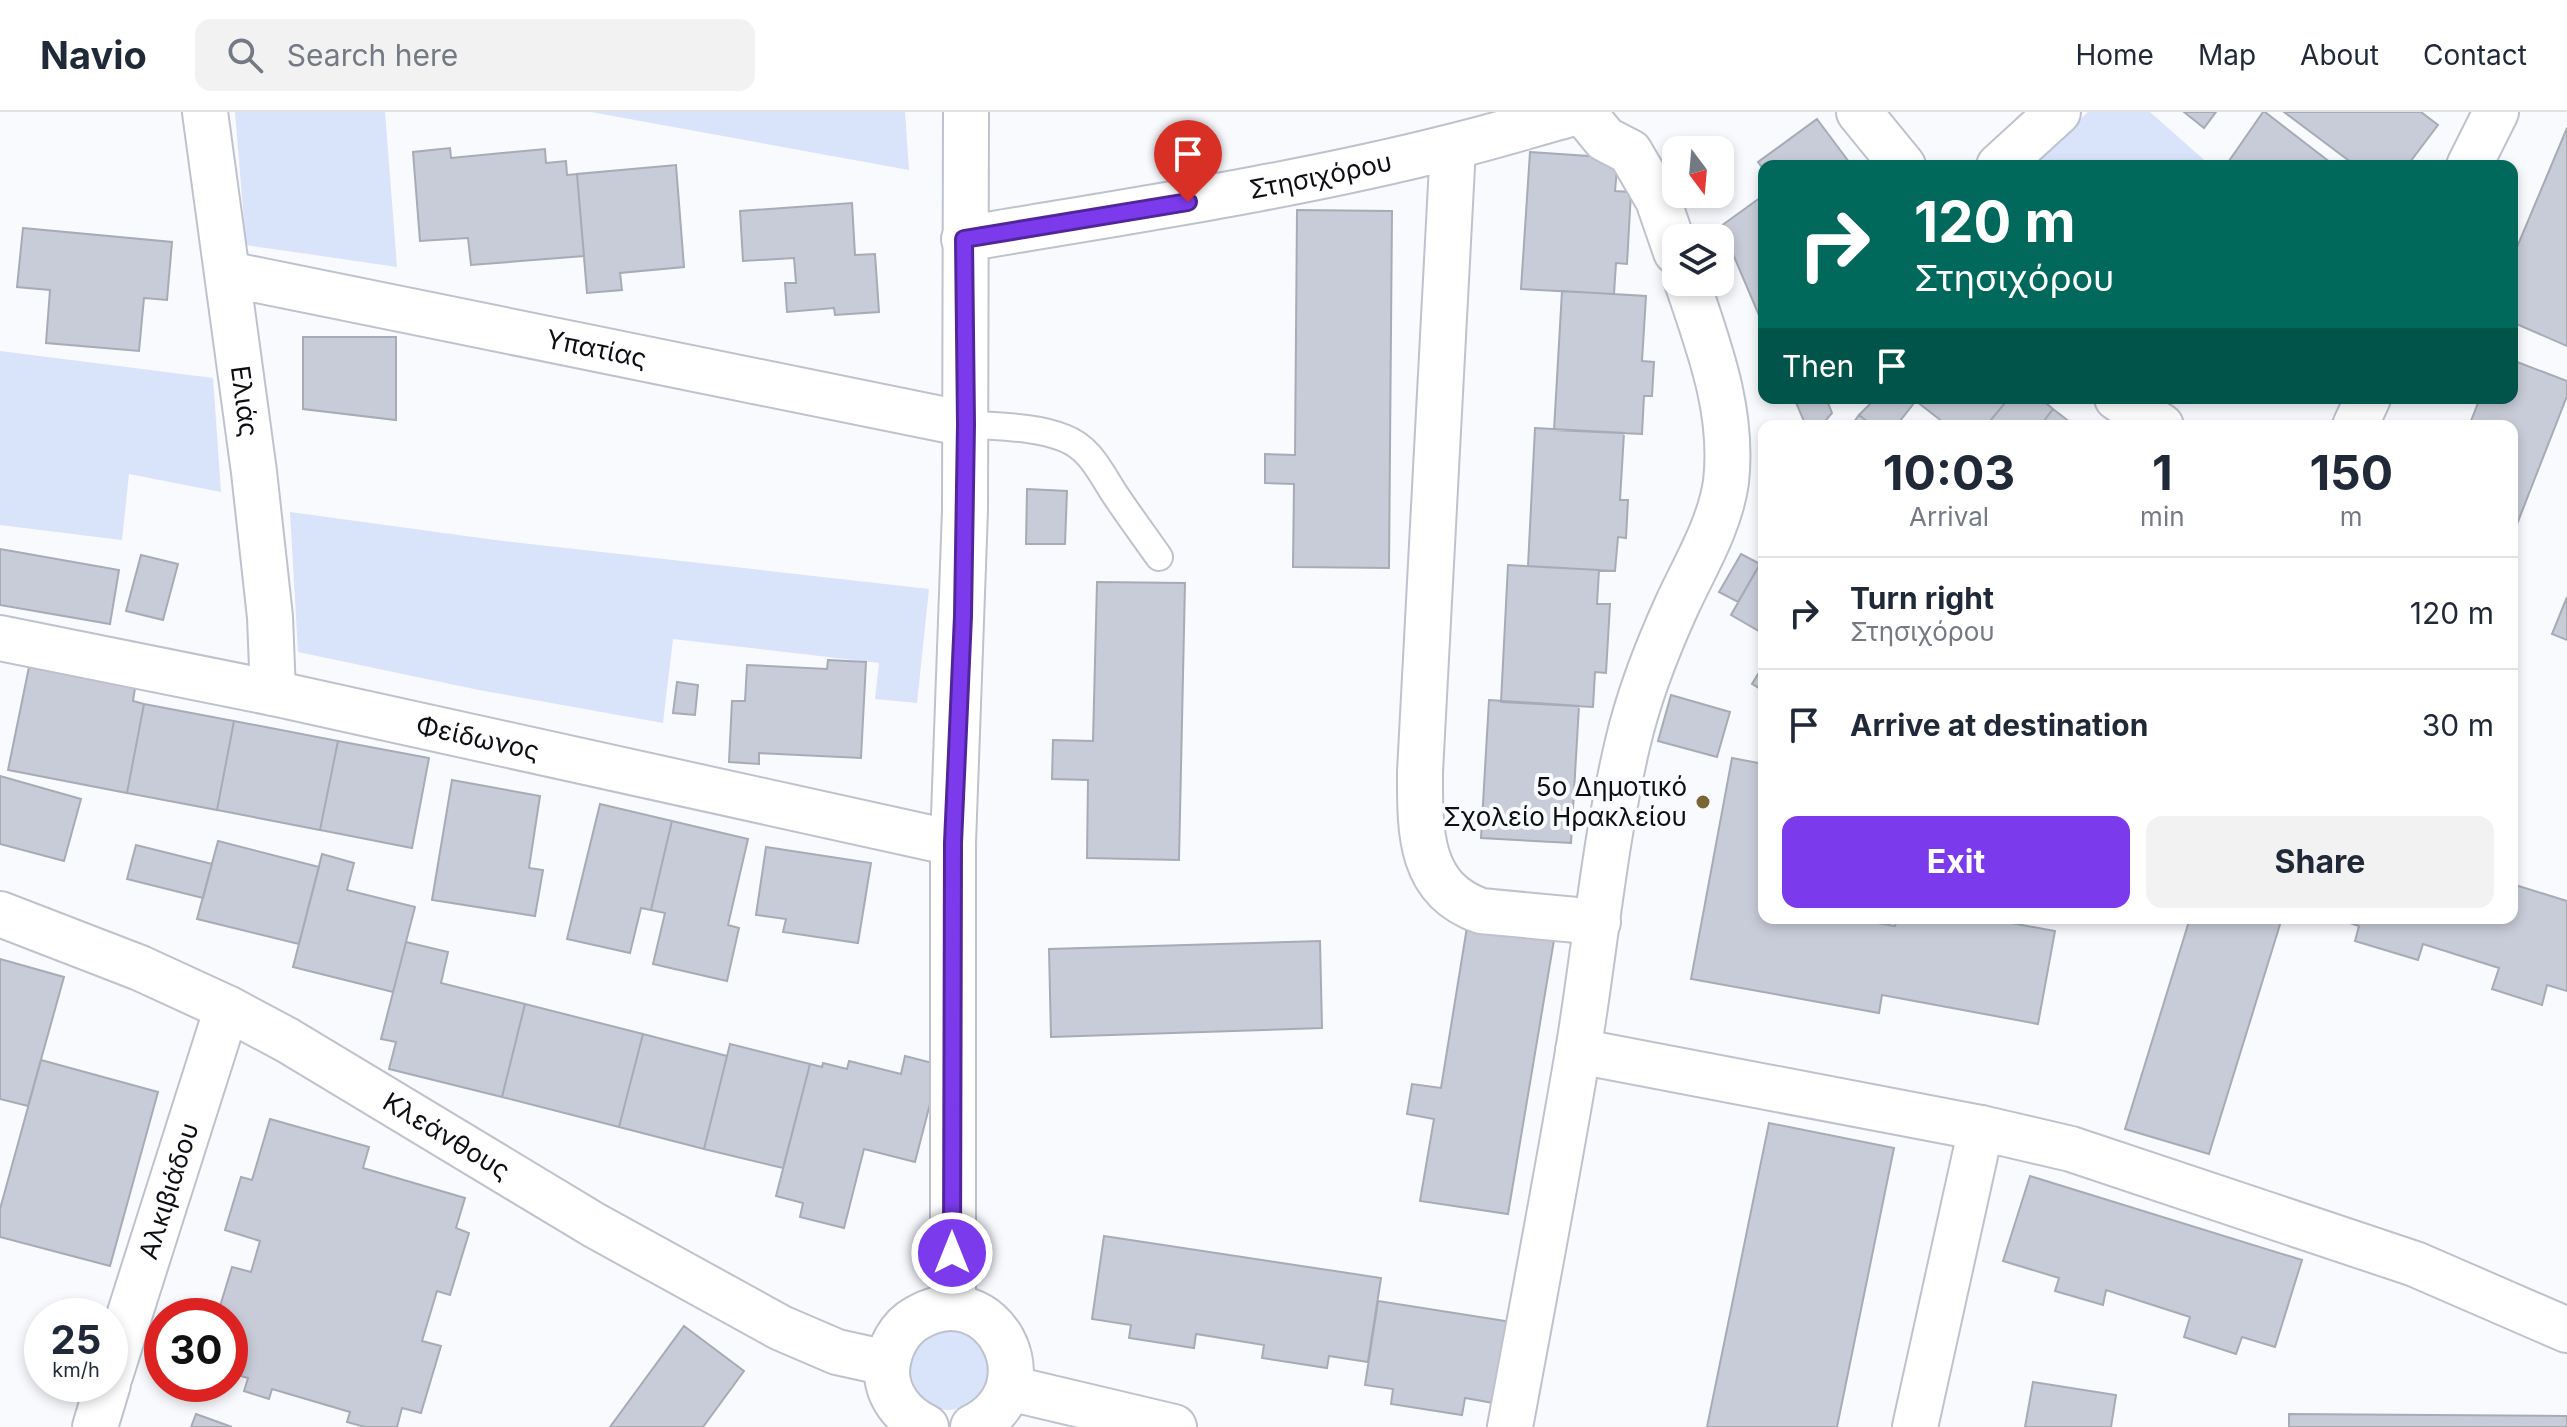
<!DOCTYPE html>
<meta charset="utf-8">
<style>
body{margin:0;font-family:Inter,sans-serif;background:#f2f2f3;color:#1f2937;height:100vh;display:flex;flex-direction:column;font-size:30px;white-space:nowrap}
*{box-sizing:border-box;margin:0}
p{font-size:26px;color:#747a83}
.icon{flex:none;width:44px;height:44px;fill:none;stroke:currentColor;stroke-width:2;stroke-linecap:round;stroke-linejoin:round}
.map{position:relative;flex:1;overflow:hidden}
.side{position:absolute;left:1758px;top:308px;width:760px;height:504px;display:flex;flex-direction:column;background:#fff;border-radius:16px;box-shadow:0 4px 12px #0003}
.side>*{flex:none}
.guide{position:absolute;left:1758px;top:48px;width:760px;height:244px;border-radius:16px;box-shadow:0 4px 12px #0003;background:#00695c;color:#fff;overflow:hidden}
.needle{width:52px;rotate:164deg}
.buttons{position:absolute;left:1662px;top:24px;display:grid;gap:16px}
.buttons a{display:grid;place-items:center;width:72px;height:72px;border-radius:16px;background:#fff;box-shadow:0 4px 12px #0003;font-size:40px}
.speed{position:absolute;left:24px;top:1186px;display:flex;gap:16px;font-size:40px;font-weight:700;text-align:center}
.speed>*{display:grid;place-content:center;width:104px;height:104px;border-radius:50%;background:#fff;box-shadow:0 4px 12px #0003;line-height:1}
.speed small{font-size:20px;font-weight:400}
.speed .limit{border:12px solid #d22;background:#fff;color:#111}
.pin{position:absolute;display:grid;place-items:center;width:68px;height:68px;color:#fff;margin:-82px -34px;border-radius:50% 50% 50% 0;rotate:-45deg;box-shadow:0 0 8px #0007}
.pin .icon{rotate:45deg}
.me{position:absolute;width:88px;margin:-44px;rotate:0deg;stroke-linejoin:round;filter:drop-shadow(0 0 6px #0008)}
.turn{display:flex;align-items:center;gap:28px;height:168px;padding:0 24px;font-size:36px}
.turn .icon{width:104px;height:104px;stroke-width:2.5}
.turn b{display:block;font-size:56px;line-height:68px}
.then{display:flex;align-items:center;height:76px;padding:0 24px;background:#0003;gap:16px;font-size:30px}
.eta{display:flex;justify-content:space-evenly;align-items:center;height:136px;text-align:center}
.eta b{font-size:48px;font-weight:700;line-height:56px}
.cta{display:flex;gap:16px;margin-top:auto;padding:16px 24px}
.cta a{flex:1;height:92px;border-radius:16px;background:#7c3aed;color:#fff;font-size:32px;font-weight:700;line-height:92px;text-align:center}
.cta a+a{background:#f2f2f3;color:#1f2937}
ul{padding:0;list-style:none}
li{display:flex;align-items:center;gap:24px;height:112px;padding:0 24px;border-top:2px solid #e0e1e3}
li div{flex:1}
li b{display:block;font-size:30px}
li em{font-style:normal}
header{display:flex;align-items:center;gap:48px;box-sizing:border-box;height:112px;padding:0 40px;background:#fff;border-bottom:2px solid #e0e1e3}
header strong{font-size:38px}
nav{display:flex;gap:44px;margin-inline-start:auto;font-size:28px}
.search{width:560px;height:72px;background:#f2f2f3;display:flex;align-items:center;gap:20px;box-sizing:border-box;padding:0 28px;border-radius:16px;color:#747a83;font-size:30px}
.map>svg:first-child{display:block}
</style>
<header>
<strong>Navio</strong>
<div class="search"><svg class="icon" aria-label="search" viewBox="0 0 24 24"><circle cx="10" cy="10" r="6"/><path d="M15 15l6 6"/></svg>Search here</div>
<nav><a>Home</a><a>Map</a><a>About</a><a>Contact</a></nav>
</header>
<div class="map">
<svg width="2567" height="1315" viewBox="0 0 2567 1315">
<rect width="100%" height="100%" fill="#f8fafe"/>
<path fill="#d9e3fa" d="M235,0H385L397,155L246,133Z
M591,0H905L909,58Z
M2088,0H2150L2211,54H2031Z
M0,239L213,266L221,380L129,362L122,428L0,413Z
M290,400L495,428L929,477L917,591L875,587L879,551L673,527L663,611L479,578L298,540Z
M909 1258a40 40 0 1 1 80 0a40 40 0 1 1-80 0Z"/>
<path fill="#c7ccd8" stroke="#a6abb6" stroke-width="2" d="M2184,0H2216L2204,16Z
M2263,0H2265L2335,54H2237L2229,49Z
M2284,0H2421L2438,13L2407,54H2356Z
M1817,7L1852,54H1764V58L1758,50Z
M2567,16V234L2512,210V147Z
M450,36L451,46L545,37L546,51L566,49L567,63L577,62L584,144L471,153L468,126L420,129L413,40Z
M1530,40L1618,46L1615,79L1631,80L1627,152L1616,151L1614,182L1521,177Z
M676,53L684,155L620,161L622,178L587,181L577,62Z
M1764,83V215L1721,114Z
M852,91L855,143L875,142L879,200L835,203L834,196L787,200L785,171H796L794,146L743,149L740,99Z
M1297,98L1392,99L1389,456L1293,455L1294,372L1265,371V342L1295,343Z
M23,116L172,130L167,188L144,186L139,239L46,231L50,178L17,175Z
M1562,179L1646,184L1642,249L1654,250L1652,284H1644L1642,322L1554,318Z
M303,225H396V308L303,297Z
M2512,248L2567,269V284L2512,425V314H2469L2480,286H2512Z
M1794,286H1826L1832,301L1821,314H1806Z
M1876,286H1918L1896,314H1873L1859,303Z
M1918,286H2009L1986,314H1948L1916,289Z
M2009,286H2040L2053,297L2040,314H1986Z
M2053,297L2075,314H2040Z
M1859,303L1873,314H1851Z
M1535,316L1624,321L1620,388H1628L1626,426L1618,425L1615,459L1528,454Z
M1027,377L1067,379L1065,432H1026Z
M0,437L119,458L110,512L0,493Z
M1741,442L1760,452L1738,490L1719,480Z
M141,443L178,452L163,508L126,499Z
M1764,445V522L1731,503Z
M1508,453L1599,458L1597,492H1610L1606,561L1595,560L1593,595L1501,590Z
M1097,470L1185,471L1179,748L1087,746L1088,668L1052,667L1053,628L1093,629Z
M2567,485V528L2552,522Z
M828,548L866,550L861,646L759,641V652L729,650L732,589H745L747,553L827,557Z
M1764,552V579L1752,572Z
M29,555L135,576L133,589L144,592L127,681L8,658Z
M677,570L698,573L695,603L673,601Z
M1671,583L1730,600L1717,645L1658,629Z
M1489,588L1579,594L1571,731L1481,726Z
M144,592L234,609L217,698L127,681Z
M234,609L338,629L320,718L217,698Z
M338,629L429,646L412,736L320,718Z
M1732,646L1764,652V806H1849L1895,814L1897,806H1984L2055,819L2038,912L1882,883L1879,901L1691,867Z
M0,664L81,687L64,749L0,732Z
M452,668L540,684L529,756L543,758L535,804L432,788Z
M600,692L672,709L651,798L641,796L630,841L567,827Z
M672,709L748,727L728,813L739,816L727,869L653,852L665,801L651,798Z
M218,729L319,755L299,832L197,807Z
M136,733L212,752L203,786L127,767Z
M766,735L871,751L858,831L783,820L786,807L756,803Z
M322,742L354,751L347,778L415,795L393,880L293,855Z
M2512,772L2567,789V879L2547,873L2542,893L2492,877L2499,856L2423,832L2418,848L2355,829L2359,814L2335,806H2512Z
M2190,806H2282L2209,1042L2125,1017Z
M1467,815L1554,828L1508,1102L1420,1089L1434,1007L1407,1002L1412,972L1441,976Z
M1320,829L1322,916L1051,925L1049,837Z
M406,830L448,840L441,871L525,892L502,985L389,957L396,930L381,927Z
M0,847L64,865L28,994L0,987Z
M525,892L643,922L619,1015L502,985Z
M643,922L727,944L704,1037L619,1015Z
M730,932L810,952L783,1056L704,1037Z
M905,944L940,953L915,1050L864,1037L844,1116L800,1105L803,1091L776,1084L810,952L822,955L823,951L847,957L849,949L901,962Z
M41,948L158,980L110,1154L0,1125V1097Z
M270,1007L369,1035L363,1056L465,1086L456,1116L469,1121L450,1183L437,1179L422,1229L441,1234L421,1301L402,1296L397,1315H365L347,1310L350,1300L272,1277L269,1287L244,1279L248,1266L230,1261V1204H217L232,1155L251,1160L260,1129L225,1118L241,1065L252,1068Z
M1769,1011L1894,1036L1837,1315H1707Z
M2030,1064L2302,1148L2275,1235L2242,1225L2236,1242L2184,1225L2190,1205L2106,1178L2103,1193L2055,1179L2059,1166L2003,1149Z
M1104,1124L1381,1166L1368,1250L1329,1244L1327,1256L1262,1246L1264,1233L1196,1222L1194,1236L1129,1226L1131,1213L1092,1207Z
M1378,1189L1512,1210L1499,1292L1465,1286L1462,1303L1391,1292L1393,1277L1365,1273Z
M684,1214L744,1259L703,1315H610Z
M2033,1270L2116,1283L2111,1315H2025Z
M196,1302L232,1315H191Z
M2289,1302L2567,1304V1315H2289Z"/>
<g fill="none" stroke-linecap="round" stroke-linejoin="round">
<defs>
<path id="lane" d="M966,312C997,315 1035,314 1064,326C1091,336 1101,362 1116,384C1130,405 1145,425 1159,445"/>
<g id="street">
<path id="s1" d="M205,0L254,360L270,505L273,581"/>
<path d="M1583,0L1605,27L1630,40L1658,88L1676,140"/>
<path d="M1859,0L1903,54"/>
<path d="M1453,35L1420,660C1420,718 1418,777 1481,799L1598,810"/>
<path d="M1999,54L2058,0"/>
<path d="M2469,54L2496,0"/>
<path id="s2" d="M964,127C1128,99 1293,75 1454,34C1496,24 1536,11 1578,0"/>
<path id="s3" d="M228,162L966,312"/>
<path d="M2117,286L2161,314"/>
<path d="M2355,314L2368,286"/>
<path id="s4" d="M0,526L273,581L953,731"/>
<path id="s5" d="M0,802L140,856L227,896L287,928L594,1113L781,1216L837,1240L887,1251"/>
<path d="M1578,939L1981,1016L2071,1037L2415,1152L2567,1218"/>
<path d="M953,1196V731L965,398L966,0"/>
<path id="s6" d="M110,1264L227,896"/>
<path d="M1009,1276L1174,1315"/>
<path d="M95,1315L108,1272"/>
<path d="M926,1315C903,1304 886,1283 887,1257C889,1236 899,1216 917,1206C992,1162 1053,1275 973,1315"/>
<path d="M1510,1315C1533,1190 1557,1065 1578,940C1595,837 1604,731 1628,630C1639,583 1657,537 1677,493C1695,454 1720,413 1726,370C1734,300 1709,235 1687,170"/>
<path d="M1915,1315L1981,1016"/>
</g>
</defs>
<use href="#lane" stroke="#bdc2cd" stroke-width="30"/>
<use href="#street" stroke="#bdc2cd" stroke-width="48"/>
<use href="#lane" stroke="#fff" stroke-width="26"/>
<use href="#street" stroke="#fff" stroke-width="44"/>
</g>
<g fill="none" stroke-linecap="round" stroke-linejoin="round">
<defs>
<path id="route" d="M952,1141L953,731L963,504L966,312L964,127L1188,90"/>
</defs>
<use href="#route" stroke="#51269a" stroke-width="20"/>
<use href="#route" stroke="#7c3aed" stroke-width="14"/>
</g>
<circle fill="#796634" stroke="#f8fafe" stroke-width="3" cx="1703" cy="690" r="8"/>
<g text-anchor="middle" stroke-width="8" stroke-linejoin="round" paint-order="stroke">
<g font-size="26" fill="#0d0f13" stroke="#f8fafe">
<text dy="9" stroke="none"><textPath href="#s2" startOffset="362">Στησιχόρου</textPath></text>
<text dy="9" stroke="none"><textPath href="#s3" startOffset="376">Υπατίας</textPath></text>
<text dy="9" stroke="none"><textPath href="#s1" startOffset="292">Ελιάς</textPath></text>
<text dy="9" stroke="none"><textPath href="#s4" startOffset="488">Φείδωνος</textPath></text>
<text dy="9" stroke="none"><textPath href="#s5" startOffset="500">Κλεάνθους</textPath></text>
<text dy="9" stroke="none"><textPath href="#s6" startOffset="194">Αλκιβιάδου</textPath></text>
</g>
<g font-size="26" fill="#0d0f13" stroke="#f8fafe" text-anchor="end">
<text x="1687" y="684">5ο Δημοτικό<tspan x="1687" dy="30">Σχολείο Ηρακλείου</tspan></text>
</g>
</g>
</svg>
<div class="buttons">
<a><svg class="needle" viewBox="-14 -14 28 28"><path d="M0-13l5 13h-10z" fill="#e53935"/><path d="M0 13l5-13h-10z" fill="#747a83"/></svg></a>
<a><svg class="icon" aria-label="layers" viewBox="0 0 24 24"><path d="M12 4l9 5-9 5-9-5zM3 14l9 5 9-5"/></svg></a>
</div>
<div class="speed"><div>25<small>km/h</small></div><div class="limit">30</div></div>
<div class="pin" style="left:1188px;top:90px;background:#d93025"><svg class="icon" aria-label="arrive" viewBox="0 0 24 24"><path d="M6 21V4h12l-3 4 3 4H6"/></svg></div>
<svg class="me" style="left:952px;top:1141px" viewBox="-20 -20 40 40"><circle r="17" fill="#7c3aed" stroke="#fff" stroke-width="3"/><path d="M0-11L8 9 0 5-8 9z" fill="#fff"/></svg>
<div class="guide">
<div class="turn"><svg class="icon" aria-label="right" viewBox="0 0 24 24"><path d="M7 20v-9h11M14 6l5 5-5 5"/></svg><div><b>120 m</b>Στησιχόρου</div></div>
<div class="then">Then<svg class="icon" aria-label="arrive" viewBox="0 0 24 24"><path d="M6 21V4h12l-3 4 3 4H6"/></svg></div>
</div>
<section class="side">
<div class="eta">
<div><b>10:03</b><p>Arrival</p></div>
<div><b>1</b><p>min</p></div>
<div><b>150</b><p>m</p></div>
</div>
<ul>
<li><svg class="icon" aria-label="right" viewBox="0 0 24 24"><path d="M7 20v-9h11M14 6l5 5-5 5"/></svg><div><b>Turn right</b><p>Στησιχόρου</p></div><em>120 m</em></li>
<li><svg class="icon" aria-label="arrive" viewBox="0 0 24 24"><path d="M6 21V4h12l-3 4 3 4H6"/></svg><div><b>Arrive at destination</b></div><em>30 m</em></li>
</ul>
<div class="cta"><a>Exit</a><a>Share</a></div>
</section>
</div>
